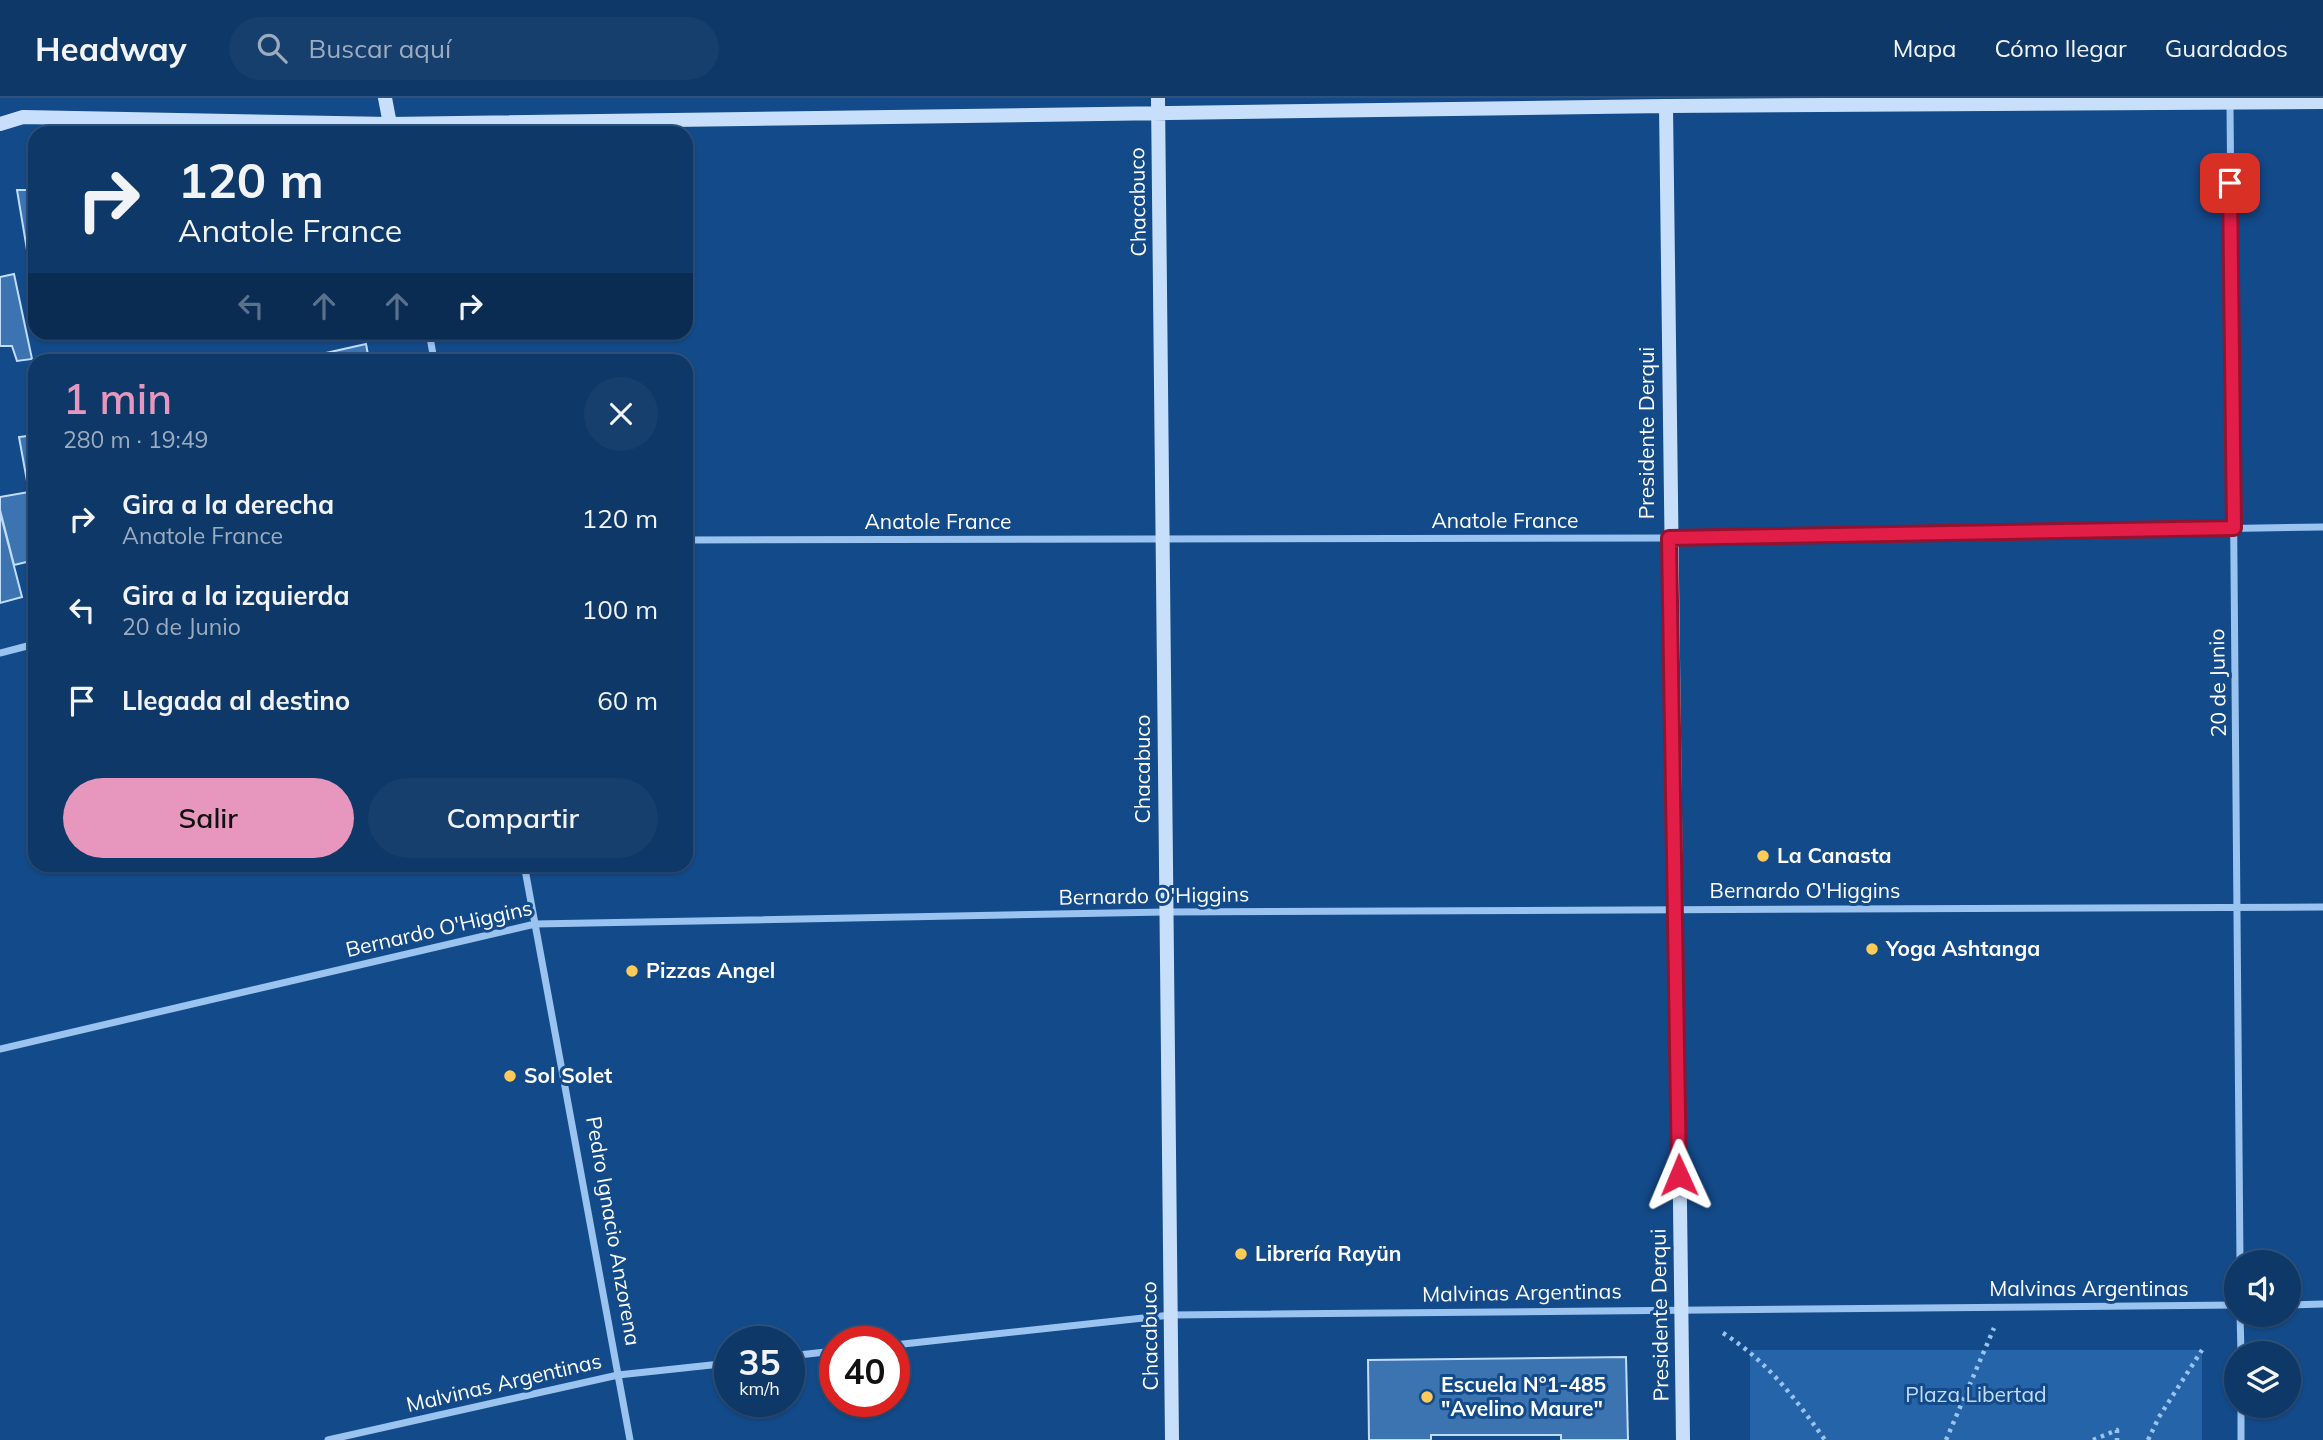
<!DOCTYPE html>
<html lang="es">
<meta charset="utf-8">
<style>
body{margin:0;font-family:Mulish,sans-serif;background:#173f6d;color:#f1f3f6;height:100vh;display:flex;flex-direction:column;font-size:26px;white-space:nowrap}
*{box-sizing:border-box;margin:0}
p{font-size:23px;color:#9bacc0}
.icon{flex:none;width:38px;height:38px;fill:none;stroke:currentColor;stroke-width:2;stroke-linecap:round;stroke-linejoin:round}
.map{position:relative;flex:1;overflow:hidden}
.panel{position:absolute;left:28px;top:256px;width:665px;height:518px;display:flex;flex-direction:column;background:#0e3867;border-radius:21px;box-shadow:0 2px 5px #0004,0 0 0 2px #2e527b}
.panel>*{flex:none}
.top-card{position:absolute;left:28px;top:28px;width:665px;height:214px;border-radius:21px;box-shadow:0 2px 5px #0004,0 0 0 2px #2e527b;background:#0e3867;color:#f1f3f6;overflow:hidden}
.buttons{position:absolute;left:2224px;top:1152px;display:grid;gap:14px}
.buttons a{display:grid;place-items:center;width:77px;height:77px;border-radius:50%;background:#0e3867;box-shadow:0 2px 5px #0004,0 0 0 2px #2e527b;font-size:35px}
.speed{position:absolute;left:714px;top:1228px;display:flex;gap:14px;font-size:35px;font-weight:700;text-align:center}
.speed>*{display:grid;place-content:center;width:91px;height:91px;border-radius:50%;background:#0e3867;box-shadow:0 2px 5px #0004,0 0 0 2px #2e527b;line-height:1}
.speed small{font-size:18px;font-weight:400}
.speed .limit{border:10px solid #d22;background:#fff;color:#111}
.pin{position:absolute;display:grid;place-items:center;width:60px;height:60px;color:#fff;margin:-30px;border-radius:14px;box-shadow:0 4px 10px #0006}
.me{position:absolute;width:77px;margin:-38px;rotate:359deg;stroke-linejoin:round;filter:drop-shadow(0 0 5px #0008)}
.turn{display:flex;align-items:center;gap:24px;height:147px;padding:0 35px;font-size:32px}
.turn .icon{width:91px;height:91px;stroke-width:2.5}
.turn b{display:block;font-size:49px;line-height:60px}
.lanes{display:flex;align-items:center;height:66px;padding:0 35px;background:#0003;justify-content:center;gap:35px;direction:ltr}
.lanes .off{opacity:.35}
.round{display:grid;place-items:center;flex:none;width:74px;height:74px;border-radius:37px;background:#173f6d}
.overview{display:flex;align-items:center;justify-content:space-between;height:119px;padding:0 35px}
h1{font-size:42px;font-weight:600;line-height:52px;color:#e797bd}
.primary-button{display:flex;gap:14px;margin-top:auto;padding:14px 35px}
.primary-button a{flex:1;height:80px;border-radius:42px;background:#e797bd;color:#111;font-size:28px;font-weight:600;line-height:80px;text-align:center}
.primary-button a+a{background:#173f6d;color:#f1f3f6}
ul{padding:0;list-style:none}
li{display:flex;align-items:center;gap:21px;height:91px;padding:0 35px}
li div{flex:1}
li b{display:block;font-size:26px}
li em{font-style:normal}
header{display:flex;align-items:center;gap:42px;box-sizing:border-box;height:98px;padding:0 35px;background:#0e3867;border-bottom:2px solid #2e527b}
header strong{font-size:33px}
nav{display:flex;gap:38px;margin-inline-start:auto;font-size:24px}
.search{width:490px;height:63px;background:#173f6d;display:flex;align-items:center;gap:18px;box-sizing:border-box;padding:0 24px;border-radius:38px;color:#9bacc0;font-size:26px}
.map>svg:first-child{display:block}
</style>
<header>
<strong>Headway</strong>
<div class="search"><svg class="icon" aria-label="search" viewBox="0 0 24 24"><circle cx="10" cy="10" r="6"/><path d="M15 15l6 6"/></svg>Buscar aquí</div>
<nav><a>Mapa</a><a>Cómo llegar</a><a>Guardados</a></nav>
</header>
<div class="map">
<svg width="2323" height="1342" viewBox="0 0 2323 1342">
<rect width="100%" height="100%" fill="#134a89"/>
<path fill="#2564a8" d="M1750,1252H2202V1342H1750Z"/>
<path fill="#3c74b2" stroke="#c0dcfb" stroke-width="2" d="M17,92H35V176H31Z
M14,176L32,261L17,263L12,248H0V179Z
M366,246L369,262H309L308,259Z
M35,337V462L14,467L0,412V399L29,394L19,339Z
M0,414L22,499L0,505Z
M1626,1259L1628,1342H1561V1337H1431V1342H1369L1368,1262Z"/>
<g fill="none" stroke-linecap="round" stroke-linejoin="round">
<path stroke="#9ac3f0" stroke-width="4.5" stroke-dasharray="3.5 5" stroke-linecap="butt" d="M1723,1235C1767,1263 1795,1300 1825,1342
M1946,1342L1994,1230
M2093,1342L2117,1332V1342
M2148,1342L2159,1319L2202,1252"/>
<path stroke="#9ac3f0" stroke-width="7" d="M2230,5L2240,1164
M429,234L434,262
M686,442L1669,440L2323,429
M0,555L35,546
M524,766L630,1342
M0,951L535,826L1165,814L2323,809
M2289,1207L2323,1206
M2240,1216L2241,1255
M894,1247L1171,1217L2236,1207
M789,1258L835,1253
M2241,1307V1342
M328,1342L618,1277L730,1265"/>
<path stroke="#c7dffb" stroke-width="14" d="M385,0L390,26
M1158,0L1172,1342
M1666,8L1683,1342
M0,26L23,19L390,26L1666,8L2323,4"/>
</g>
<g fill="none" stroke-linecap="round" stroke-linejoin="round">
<defs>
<path id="route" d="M1679,1077L1669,440L2234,430L2230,85"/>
</defs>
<use href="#route" stroke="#92132f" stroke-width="18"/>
<use href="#route" stroke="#e11d48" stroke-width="12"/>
</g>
<g fill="#ffcb58" stroke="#134a89" stroke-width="2.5">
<circle cx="1763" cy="758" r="7"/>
<circle cx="1872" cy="851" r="7"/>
<circle cx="632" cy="873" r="7"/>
<circle cx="510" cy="978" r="7"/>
<circle cx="1241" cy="1156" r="7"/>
<circle cx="1427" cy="1299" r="7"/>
</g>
<g text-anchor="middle" stroke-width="6" stroke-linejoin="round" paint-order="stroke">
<g font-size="21" fill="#fff" stroke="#134a89">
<text transform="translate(1138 104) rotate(-91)" y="7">Chacabuco</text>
<text transform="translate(1647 335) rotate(-90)" y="7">Presidente Derqui</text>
<text x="1505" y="430">Anatole France</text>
<text x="938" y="431">Anatole France</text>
<text transform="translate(2218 585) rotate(-91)" y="7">20 de Junio</text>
<text transform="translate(1143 671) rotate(-90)" y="7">Chacabuco</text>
<text x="1805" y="800">Bernardo O'Higgins</text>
<text transform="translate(1154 798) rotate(-1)" y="7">Bernardo O'Higgins</text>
<text transform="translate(439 831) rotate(-13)" y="7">Bernardo O'Higgins</text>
<text transform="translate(613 1133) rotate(80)" y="7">Pedro Ignacio Anzorena</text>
<text x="2089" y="1198">Malvinas Argentinas</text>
<text transform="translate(1522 1195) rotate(-1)" y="7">Malvinas Argentinas</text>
<text transform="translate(1660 1217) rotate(-91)" y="7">Presidente Derqui</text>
<text transform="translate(1150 1238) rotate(-91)" y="7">Chacabuco</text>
<text transform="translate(504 1285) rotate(-13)" y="7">Malvinas Argentinas</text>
</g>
<g font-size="21" font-weight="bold" fill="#fff" stroke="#134a89" text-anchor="start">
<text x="1777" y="765">La Canasta</text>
<text x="1886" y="858">Yoga Ashtanga</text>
<text x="646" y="880">Pizzas Angel</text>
<text x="524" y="985">Sol Solet</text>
<text x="1255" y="1163">Librería Rayün</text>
<text x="1441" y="1294">Escuela N°1-485<tspan x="1441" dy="24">"Avelino Maure"</tspan></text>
</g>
<g font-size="21" fill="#c0dcfb" stroke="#134a89">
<text x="1976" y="1304">Plaza Libertad</text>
</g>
</g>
</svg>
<div class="buttons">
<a><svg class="icon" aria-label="sound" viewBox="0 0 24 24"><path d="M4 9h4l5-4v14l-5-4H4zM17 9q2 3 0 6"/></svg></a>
<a><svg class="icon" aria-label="layers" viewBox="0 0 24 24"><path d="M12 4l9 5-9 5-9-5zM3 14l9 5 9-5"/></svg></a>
</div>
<div class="speed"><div>35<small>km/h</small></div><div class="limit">40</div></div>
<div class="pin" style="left:2230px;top:85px;background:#d93025"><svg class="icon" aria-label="arrive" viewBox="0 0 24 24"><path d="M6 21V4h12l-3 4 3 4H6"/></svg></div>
<svg class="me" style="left:1679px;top:1077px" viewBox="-20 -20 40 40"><path d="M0-17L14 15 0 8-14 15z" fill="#e11d48" stroke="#fff" stroke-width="4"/></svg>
<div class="top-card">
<div class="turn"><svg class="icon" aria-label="right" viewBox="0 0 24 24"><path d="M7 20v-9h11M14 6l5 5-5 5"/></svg><div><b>120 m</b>Anatole France</div></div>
<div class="lanes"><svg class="icon off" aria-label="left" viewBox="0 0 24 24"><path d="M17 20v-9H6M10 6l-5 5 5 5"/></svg><svg class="icon off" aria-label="ahead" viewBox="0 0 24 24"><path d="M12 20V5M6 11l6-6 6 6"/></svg><svg class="icon off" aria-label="ahead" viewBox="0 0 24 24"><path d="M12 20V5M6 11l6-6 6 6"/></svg><svg class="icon" aria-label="right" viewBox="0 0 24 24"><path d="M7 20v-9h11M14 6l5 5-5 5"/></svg></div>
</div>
<section class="panel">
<div class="overview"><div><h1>1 min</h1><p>280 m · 19:49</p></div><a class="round"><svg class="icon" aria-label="close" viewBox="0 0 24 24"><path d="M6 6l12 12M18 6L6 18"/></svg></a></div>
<ul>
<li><svg class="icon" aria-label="right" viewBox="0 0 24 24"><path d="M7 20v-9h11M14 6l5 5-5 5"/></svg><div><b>Gira a la derecha</b><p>Anatole France</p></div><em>120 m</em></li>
<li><svg class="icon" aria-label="left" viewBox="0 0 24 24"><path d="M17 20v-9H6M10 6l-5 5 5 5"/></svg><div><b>Gira a la izquierda</b><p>20 de Junio</p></div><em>100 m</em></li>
<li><svg class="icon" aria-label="arrive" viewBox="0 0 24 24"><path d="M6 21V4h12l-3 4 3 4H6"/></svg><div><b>Llegada al destino</b></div><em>60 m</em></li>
</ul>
<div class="primary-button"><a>Salir</a><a>Compartir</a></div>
</section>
</div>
